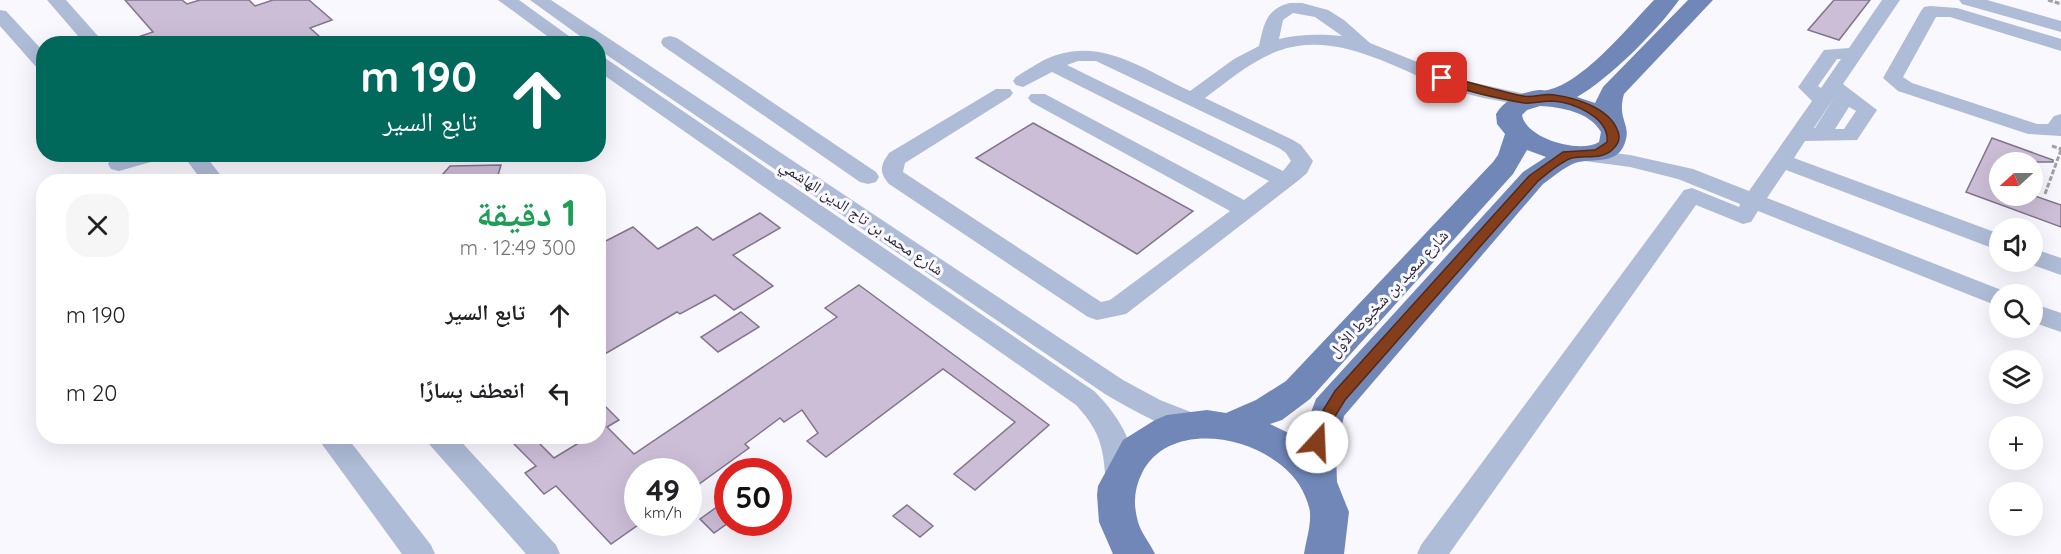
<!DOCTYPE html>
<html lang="ar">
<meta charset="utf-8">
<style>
body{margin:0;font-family:Quicksand,"Noto Naskh Arabic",sans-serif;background:#f6f6f6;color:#202124;direction:rtl;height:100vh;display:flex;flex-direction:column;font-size:22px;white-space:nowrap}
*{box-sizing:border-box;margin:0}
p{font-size:20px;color:#757577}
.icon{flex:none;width:33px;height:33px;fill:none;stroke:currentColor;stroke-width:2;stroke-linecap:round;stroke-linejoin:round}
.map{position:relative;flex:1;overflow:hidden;direction:ltr}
.drawer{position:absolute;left:36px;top:174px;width:570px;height:270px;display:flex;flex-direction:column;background:#fff;border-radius:24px;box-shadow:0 6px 24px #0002;direction:rtl}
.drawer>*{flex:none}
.top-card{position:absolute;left:36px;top:36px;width:570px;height:126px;border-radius:24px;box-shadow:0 6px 24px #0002;direction:rtl;background:#00695c;color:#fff;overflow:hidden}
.needle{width:39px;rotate:249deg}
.controls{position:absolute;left:1989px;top:152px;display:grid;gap:12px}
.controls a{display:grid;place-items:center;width:54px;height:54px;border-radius:50%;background:#fff;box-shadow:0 6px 24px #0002;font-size:30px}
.speed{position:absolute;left:624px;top:458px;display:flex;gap:12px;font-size:30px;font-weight:700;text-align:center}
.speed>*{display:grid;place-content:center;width:78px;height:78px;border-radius:50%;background:#fff;box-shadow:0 6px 24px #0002;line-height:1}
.speed small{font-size:15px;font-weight:400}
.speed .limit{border:9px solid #d22;background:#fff;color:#111}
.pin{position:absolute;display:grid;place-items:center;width:51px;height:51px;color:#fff;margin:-26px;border-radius:12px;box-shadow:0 3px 9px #0006}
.me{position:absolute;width:66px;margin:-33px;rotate:20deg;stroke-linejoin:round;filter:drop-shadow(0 0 4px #0008)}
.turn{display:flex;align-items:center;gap:21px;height:126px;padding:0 30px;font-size:27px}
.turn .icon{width:78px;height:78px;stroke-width:2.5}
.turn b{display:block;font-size:42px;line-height:51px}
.round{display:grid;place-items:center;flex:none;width:63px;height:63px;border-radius:24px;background:#f6f6f6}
.headline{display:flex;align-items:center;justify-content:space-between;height:102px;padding:0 30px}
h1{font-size:36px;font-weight:700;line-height:45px;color:#1e9e55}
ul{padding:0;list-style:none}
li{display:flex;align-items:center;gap:18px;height:78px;padding:0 30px}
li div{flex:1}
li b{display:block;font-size:22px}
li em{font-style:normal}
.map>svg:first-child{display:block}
</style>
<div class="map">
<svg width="2061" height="554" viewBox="0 0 2061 554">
<rect width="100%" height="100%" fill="#f9f8fe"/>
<path fill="#cdbed8" stroke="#82748c" stroke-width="1.5" d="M125,0H182L187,4L200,0H249L255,6L273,0H309L332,20L310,28L328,44H127L126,41L153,32Z
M1834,0H1870L1839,40L1808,30Z
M1033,123L1193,211L1137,254L976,158Z
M1992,138L2053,160V162H2000V195H2032L2061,205V227L1966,192Z
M501,165L496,182H436L450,166Z
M760,213L780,228L733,255L773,286L734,310L715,295L680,314L677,312L598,358V245L633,227L658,249L697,227L713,240Z
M859,285L1049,425L975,490L954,474L1015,422L943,369L826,457L807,441L818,433L802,410L784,422L780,418L745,444L749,448L688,492V471H638V525L611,544L556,486L544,494L525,473L536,466L506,436H532L554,458L590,436H598V399L619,420L607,427L634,454L837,317L825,308Z
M741,312L759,327L718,352L701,337Z
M728,499V523L714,533L700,519Z
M907,505L933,526L920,537L893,516Z"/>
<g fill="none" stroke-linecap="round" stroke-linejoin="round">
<path stroke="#a2a1a9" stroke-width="3" stroke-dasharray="5 2" stroke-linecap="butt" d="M2048,0L2061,4
M2052,146L2061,149
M2045,194L2061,150"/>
<path fill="#afbcd7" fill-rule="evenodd" d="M47,0H66L105,44H85Z
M498,0H519L580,44H558Z
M530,0H551L1123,380L1160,400L1201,416L1205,424L1201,432C1198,433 1195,434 1192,434C1176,435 1120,403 1105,394L598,49V44H591Z
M1882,0H1900L1843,84L1877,110L1857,140L1805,141L1794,158L2000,234V251L1786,170L1767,198L2009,293L2000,294V307L1758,211L1751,222L1743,224L1696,205L1449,554H1417L1421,545L1684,190L1692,188L1739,207L1740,204L1678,179L1630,167L1577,160L1573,155L1577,150L1584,149L1630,155L1693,169L1749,191L1812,101L1798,87L1801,83L1824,50L1849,48ZM1837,59H1841L1821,88L1818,86ZM1835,96L1815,128H1814ZM1849,107L1856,111L1844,129H1835Z
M1959,0H1987L2061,21V32L1962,4Z
M1290,3H1302L1328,10L1344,20L1370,43L1462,80L1534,96L1537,100L1534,104L1527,106C1500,101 1473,97 1447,88C1393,68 1337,30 1278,51C1251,61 1228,81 1205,98L1293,140L1301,145L1313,161L1307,173L1299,180L1126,314L1097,320L1088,317L889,184C879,172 880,166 889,153L996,89H1010L1013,93L1010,97L905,163L903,172L1101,302L1110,300L1230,211L1031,102L1028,98L1031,94H1045L1244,200L1269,181L1052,72L1023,87L1016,85L1013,81L1016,77C1025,71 1035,65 1044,60C1098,34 1141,68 1190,91L1234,59L1259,46C1264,24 1266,9 1290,3ZM1293,13L1315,17L1342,36C1320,34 1300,34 1279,39L1283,20ZM1078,61H1096L1279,148L1286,153L1291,161L1283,171L1067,65Z
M1930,6L1957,8L2061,39V51L1950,17H1936L1903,77L1912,83L2037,124H2048L2054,116L2061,114V136L2028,134L1898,91L1883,78L1921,11L1924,7Z
M0,10L6,11L44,52V70L37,68L0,26Z
M670,36L677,38L876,172L879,177L876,182L868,184L860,182L663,46L661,42L663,38Z
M598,56L605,58L1094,391C1116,412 1145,454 1129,485L1119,489L1109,485C1104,476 1105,467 1103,456C1100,435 1090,420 1076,405L598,71Z
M131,154H168L165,158L119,171L111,169L108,164L111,159Z
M182,154H204L226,182H203Z
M2032,248L2061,258V275L2024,262L2032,261Z
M2032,303L2061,313V332L2032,322Z
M316,436H346L431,545L435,554H402Z
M425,436H456L556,545L560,554H526L429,444Z"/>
<path fill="#7087b8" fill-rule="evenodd" d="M1654,0H1679C1657,31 1609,79 1577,97L1595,103L1603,87L1688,0H1713L1624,94C1617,118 1630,124 1626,139C1620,167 1593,157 1575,163C1564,167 1552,178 1543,184L1344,416L1336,453L1337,482L1349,512L1344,554H1304C1306,541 1311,526 1310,513C1310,508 1307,501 1305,496C1283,440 1173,412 1142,473C1134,489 1133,504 1138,522C1141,533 1150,543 1155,554H1113L1099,522L1097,495L1098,486L1123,440L1155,420L1167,415L1207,410L1226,413L1256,400L1286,381L1493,162L1498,155L1505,134L1497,124L1496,114C1505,99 1522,92 1539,90C1544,90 1544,91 1548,90C1584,82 1629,26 1654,0ZM1540,106C1561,107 1590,112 1601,132L1599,142C1580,154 1526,139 1522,115L1527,110ZM1527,150L1546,157L1523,172L1316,399L1301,439L1270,424L1282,420L1310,399L1513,174Z"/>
</g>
<path fill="#853e1c" stroke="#562812" stroke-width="1.5" d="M1442,75C1469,82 1495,90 1523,96C1533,98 1544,93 1555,95C1576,98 1608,108 1617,129C1621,137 1619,144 1612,150C1601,160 1586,155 1572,158C1561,161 1547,174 1538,181L1345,400L1329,426L1322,447L1317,449L1311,447L1309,442L1314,425L1335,391L1529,176L1563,152L1595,150L1607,142C1610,117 1572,102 1552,101C1543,101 1533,104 1524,103C1495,98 1465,91 1438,81V76Z"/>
<g text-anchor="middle" stroke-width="6" stroke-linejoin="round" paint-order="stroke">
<g font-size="16" fill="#262530" stroke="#f9f8fe">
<text transform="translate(862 217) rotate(34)" y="6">شارع محمد بن تاج الدين الهاشمي</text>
<text transform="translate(1388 293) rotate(-47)" y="6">شارع سعيد بن شخبوط الأول</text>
</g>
</g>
</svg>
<div class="controls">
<a><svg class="needle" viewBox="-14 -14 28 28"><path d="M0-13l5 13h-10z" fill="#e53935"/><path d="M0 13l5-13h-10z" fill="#757577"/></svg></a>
<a><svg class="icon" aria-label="sound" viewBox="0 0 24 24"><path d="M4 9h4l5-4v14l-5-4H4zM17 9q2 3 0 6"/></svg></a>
<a><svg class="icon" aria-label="search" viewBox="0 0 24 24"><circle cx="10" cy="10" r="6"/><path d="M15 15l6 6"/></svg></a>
<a><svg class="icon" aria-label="layers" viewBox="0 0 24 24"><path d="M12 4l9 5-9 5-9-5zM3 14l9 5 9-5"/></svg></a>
<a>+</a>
<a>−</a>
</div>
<div class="speed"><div>49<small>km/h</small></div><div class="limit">50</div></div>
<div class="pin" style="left:1442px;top:78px;background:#d93025"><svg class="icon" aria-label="arrive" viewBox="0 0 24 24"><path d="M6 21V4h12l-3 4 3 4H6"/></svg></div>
<svg class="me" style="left:1317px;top:442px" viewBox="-20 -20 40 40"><circle r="19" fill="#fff"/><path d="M0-13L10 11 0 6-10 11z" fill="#853e1c"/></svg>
<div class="top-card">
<div class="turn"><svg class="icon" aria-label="ahead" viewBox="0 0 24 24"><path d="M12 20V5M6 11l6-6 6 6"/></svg><div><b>190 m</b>تابع السير</div></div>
</div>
<section class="drawer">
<div class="headline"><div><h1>1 دقيقة</h1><p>300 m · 12:49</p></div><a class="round"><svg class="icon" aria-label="close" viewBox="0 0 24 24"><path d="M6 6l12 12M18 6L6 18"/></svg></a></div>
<ul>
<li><svg class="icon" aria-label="ahead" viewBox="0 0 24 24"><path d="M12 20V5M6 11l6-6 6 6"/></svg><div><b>تابع السير</b></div><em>190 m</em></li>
<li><svg class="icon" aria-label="left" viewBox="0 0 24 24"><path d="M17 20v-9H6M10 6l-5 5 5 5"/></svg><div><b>انعطف يسارًا</b></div><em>20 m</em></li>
</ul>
</section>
</div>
